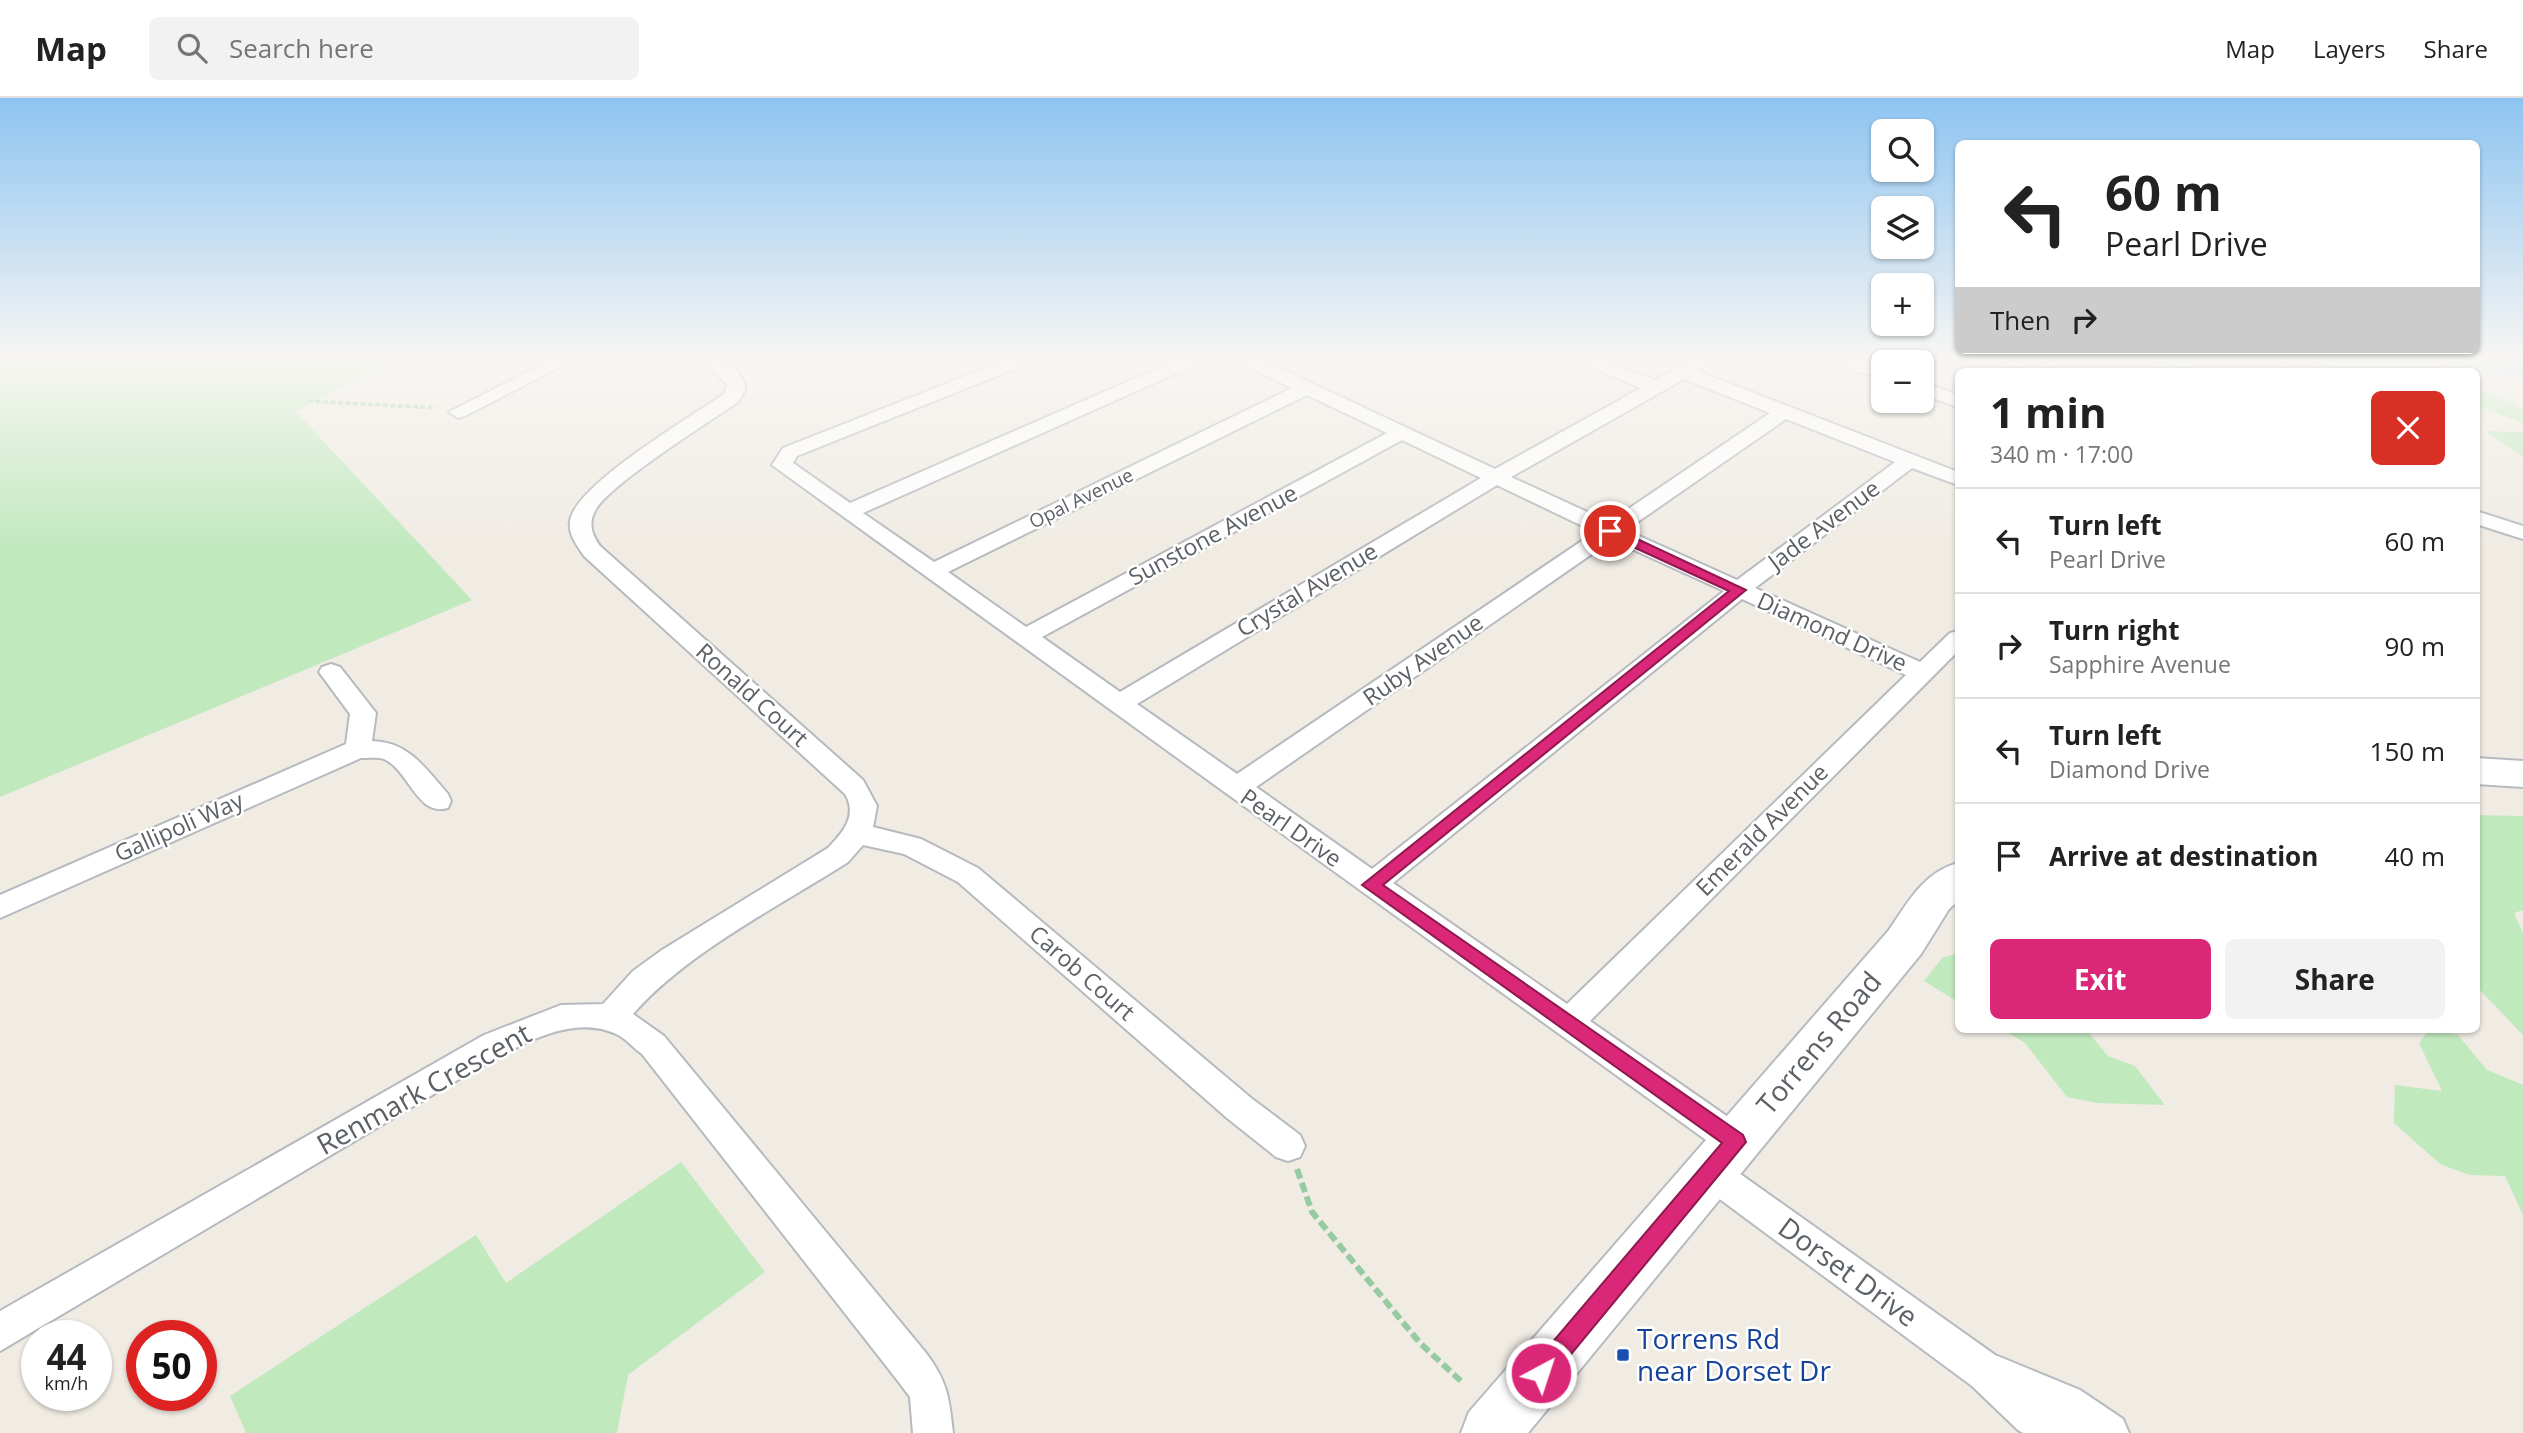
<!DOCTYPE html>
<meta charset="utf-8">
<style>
body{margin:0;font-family:"Open Sans",sans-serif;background:#f2f2f2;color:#222;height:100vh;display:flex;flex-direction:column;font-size:26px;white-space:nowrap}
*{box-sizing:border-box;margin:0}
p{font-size:23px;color:#767676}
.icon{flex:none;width:38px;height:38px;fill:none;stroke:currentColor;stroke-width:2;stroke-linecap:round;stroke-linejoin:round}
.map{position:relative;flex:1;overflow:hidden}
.sheet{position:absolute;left:1955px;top:270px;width:525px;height:665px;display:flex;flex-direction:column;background:#fff;border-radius:10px;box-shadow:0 2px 5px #0004}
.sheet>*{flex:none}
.guide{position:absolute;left:1955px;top:42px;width:525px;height:214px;border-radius:10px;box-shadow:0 2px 5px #0004;background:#fff;color:#222;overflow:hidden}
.fabs{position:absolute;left:1871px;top:21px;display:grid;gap:14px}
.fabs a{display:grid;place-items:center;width:63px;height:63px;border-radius:10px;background:#fff;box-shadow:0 2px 5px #0004;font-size:35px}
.speed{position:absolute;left:21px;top:1222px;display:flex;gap:14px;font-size:35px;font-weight:700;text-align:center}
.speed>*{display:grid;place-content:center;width:91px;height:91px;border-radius:50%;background:#fff;box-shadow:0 2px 5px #0004;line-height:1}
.speed small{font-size:18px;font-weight:400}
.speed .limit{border:10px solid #d22;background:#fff;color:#111}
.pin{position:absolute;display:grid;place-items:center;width:60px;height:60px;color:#fff;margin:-30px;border:4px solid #fff;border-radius:50%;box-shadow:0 2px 7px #0007}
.me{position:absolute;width:77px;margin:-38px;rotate:40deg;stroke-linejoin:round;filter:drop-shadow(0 0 5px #0008)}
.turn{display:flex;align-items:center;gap:24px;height:147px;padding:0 35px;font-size:32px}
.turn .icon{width:91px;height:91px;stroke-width:2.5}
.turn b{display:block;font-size:49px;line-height:60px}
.then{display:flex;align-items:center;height:66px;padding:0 35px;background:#0003;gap:14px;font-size:26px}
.round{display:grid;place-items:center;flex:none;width:74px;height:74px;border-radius:10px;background:#f2f2f2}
.headline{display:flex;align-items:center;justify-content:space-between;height:119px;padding:0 35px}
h1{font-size:42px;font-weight:700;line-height:52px}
.action{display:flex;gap:14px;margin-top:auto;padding:14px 35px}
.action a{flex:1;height:80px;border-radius:10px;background:#db2777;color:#fff;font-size:28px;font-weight:700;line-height:80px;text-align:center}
.action a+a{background:#f2f2f2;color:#222}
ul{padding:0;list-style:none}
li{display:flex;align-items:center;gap:21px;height:105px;padding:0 35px;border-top:2px solid #e0e0e0}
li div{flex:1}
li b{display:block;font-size:26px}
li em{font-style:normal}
header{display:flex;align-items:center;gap:42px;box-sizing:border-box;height:98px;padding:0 35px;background:#fff;border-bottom:2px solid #e0e0e0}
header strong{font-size:33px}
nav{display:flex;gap:38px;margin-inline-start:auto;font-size:24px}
.search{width:490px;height:63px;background:#f2f2f2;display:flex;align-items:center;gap:18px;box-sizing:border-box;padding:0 24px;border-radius:10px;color:#767676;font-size:26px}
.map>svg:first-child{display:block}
</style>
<header>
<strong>Map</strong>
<div class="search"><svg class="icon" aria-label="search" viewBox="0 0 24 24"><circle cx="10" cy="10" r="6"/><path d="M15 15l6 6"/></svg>Search here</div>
<nav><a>Map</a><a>Layers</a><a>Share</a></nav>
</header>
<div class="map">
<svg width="2523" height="1335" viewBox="0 0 2523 1335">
<rect width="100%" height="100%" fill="#f0ece4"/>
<path fill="#c1e9be" d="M0,262H370L383,267L296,314L472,502L0,699Z
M2301,262H2423L2445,273H2345Z
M2476,290L2523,311V325L2476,307Z
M2485,333L2523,334V358Z
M2476,717L2523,718V812L2514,815L2523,835V937L2476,888Z
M1958,855V904L1924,883L1942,860Z
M2002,931H2077L2089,935L2108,958L2135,968L2165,1007L2097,1005L2067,999L2025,945Z
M2430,931L2458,937L2487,972L2523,987V1117L2505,1078L2469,1077L2440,1066L2394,1025L2395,987L2442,993L2419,945Z
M681,1064L765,1174L628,1277L617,1335H246L230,1298L476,1137L506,1185Z"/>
<path fill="#a4ddff" d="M2435,262H2523V280L2520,279Z"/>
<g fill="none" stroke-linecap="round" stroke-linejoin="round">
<defs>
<path id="minor" d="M551,262H573L465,318L458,320L449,314Z
M700,262C718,261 745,270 745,292L738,304C709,324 607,388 595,413C588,425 592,437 600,448L863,682L877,708L873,729L921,741L978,770L1251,1000L1300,1037L1305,1048L1300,1059L1288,1063L1276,1059L1227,1020L958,784L904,756L863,747L848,764C778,809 687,854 633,916L664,938L926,1255C948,1285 949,1299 953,1335H913L910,1299L898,1283L642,956C633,950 626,940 616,936C567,913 508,955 466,977L0,1253V1213L484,937L561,907L603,906L633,873L662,852L828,750C843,734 858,718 845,696L584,458C577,447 568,437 570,423C575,387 691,319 724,296L727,286Z
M1006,262H1030L1027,266L797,358L793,365L850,405L1177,262H1200L1197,266L863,415L934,464L1292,290L1242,266L1239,262H1262L1495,371L1641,290L1582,266L1579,262H1603L1655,282L1691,262H1713L1697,273L1958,374V387L1912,370L1755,490L1920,564L1950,535L1958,533V553L1590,923L1748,1033L1753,1044L1748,1055L1736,1059L1724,1055L772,367L783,350ZM1684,281L1770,315L1609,424L1511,379ZM1307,297L1387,335L1026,529L948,474ZM1786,321L1895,364L1737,482L1626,432ZM1402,342L1481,380L1120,594L1042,539ZM1497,387L1595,434L1237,676L1137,606ZM1612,442L1724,493L1372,771L1256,689ZM1742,501L1906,577L1567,906L1393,785Z
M1832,262H1858L1883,270V281L1835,266Z
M2001,262C2018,261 2042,260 2054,273H2026Z
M1922,284L1958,297V309L1922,296Z
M2476,413L2523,428V441L2476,426Z
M331,566L340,569L376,615L372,643C409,644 425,670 448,696L451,703L448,710C417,719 409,672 384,661C378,659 368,660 361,660L0,820V797L346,646L350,616L319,574L322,569Z
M1710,1058L1722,1063L1995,1257L2080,1292L2123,1321L2129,1335H2023L2018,1332L1972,1288L1698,1085L1693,1074L1698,1063Z"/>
<path id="secondary" d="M2476,660L2523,663V689L2476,686Z
M1958,765V803L1949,811L1921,856L1528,1335H1461L1469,1314L1889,832C1908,804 1924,774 1958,765Z"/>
</defs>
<use href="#minor" stroke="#b6babf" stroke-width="4"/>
<use href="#secondary" stroke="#b7bbc1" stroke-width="4"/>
<path stroke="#96cba2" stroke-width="3.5" stroke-dasharray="5 2.5" stroke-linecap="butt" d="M2157,262L2194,273
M308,303L436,310"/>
<path stroke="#96cba2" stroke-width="6" stroke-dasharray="10 4.5" stroke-linecap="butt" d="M1297,1071L1312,1114L1420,1245L1462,1284"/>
<use href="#minor" fill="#fff" fill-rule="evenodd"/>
<use href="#secondary" fill="#fff" fill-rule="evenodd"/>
</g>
<linearGradient id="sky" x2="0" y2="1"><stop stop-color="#8dc4f1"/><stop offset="0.58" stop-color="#f8f6f3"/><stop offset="1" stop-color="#f8f6f3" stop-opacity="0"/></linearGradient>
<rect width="2523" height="449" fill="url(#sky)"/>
<path fill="#db2777" stroke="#8e194d" stroke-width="2" d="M1605,430H1614L1746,492L1383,787L1743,1037L1746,1044L1549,1283L1541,1287L1533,1283L1529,1275L1533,1267L1722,1045L1362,787L1729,493L1605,436Z"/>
<rect fill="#1a4fb4" stroke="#fff" stroke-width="2.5" x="1616" y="1250" width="14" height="14" rx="3.5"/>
<g text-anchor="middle" stroke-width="5" stroke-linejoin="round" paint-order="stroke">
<g font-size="19" fill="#5c6166" stroke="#fff">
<text transform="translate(1081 400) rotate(-26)" y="7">Opal Avenue</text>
</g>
<g font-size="23" fill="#5c6166" stroke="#fff">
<text transform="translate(1824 427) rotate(-37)" y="8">Jade Avenue</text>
<text transform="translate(1213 437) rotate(-28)" y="8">Sunstone Avenue</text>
<text transform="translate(1307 492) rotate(-31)" y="8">Crystal Avenue</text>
<text transform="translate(1832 534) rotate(24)" y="8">Diamond Drive</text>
<text transform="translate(1423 562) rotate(-35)" y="8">Ruby Avenue</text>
<text transform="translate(752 597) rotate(42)" y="8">Ronald Court</text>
<text transform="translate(179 729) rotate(-24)" y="8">Gallipoli Way</text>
<text transform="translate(1291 730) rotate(35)" y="8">Pearl Drive</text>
<text transform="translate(1762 732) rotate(-45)" y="8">Emerald Avenue</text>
<text transform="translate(1082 875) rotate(41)" y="8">Carob Court</text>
</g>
<g font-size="28" fill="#5c6166" stroke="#fff">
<text transform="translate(1819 945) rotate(-50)" y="10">Torrens Road</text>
<text transform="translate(424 991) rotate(-29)" y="10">Renmark Crescent</text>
<text transform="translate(1848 1174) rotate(36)" y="10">Dorset Drive</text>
</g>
<g font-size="28" fill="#164399" stroke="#fff" text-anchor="start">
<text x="1637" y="1251">Torrens Rd<tspan x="1637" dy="32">near Dorset Dr</tspan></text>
</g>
</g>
</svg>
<div class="fabs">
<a><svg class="icon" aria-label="search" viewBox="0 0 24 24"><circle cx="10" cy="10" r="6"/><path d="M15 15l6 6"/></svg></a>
<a><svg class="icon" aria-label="layers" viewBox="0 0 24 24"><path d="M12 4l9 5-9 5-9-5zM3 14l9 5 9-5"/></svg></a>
<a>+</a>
<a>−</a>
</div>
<div class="speed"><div>44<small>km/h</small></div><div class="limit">50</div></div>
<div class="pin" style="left:1610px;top:433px;background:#d93025"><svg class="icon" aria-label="arrive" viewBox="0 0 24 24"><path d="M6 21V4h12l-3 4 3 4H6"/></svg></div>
<svg class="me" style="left:1541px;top:1275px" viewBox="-20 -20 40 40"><circle r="17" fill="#db2777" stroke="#fff" stroke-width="3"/><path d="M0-11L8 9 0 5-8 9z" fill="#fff"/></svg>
<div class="guide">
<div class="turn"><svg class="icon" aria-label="left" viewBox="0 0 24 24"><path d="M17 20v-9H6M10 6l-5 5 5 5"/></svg><div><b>60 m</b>Pearl Drive</div></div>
<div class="then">Then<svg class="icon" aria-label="right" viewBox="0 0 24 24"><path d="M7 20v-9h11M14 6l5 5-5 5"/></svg></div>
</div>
<section class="sheet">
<div class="headline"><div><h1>1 min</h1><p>340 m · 17:00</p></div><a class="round" style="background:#d93025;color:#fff"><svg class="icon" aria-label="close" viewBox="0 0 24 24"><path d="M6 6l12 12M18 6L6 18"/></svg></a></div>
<ul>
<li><svg class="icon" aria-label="left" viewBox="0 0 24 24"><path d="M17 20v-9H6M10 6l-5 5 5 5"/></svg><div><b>Turn left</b><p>Pearl Drive</p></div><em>60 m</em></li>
<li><svg class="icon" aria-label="right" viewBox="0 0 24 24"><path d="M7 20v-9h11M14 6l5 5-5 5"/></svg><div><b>Turn right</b><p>Sapphire Avenue</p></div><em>90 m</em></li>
<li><svg class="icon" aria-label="left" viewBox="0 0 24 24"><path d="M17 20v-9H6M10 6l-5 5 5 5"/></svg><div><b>Turn left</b><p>Diamond Drive</p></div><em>150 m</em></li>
<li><svg class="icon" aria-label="arrive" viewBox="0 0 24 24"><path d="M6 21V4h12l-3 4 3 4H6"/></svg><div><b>Arrive at destination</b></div><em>40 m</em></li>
</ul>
<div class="action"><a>Exit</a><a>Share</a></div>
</section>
</div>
